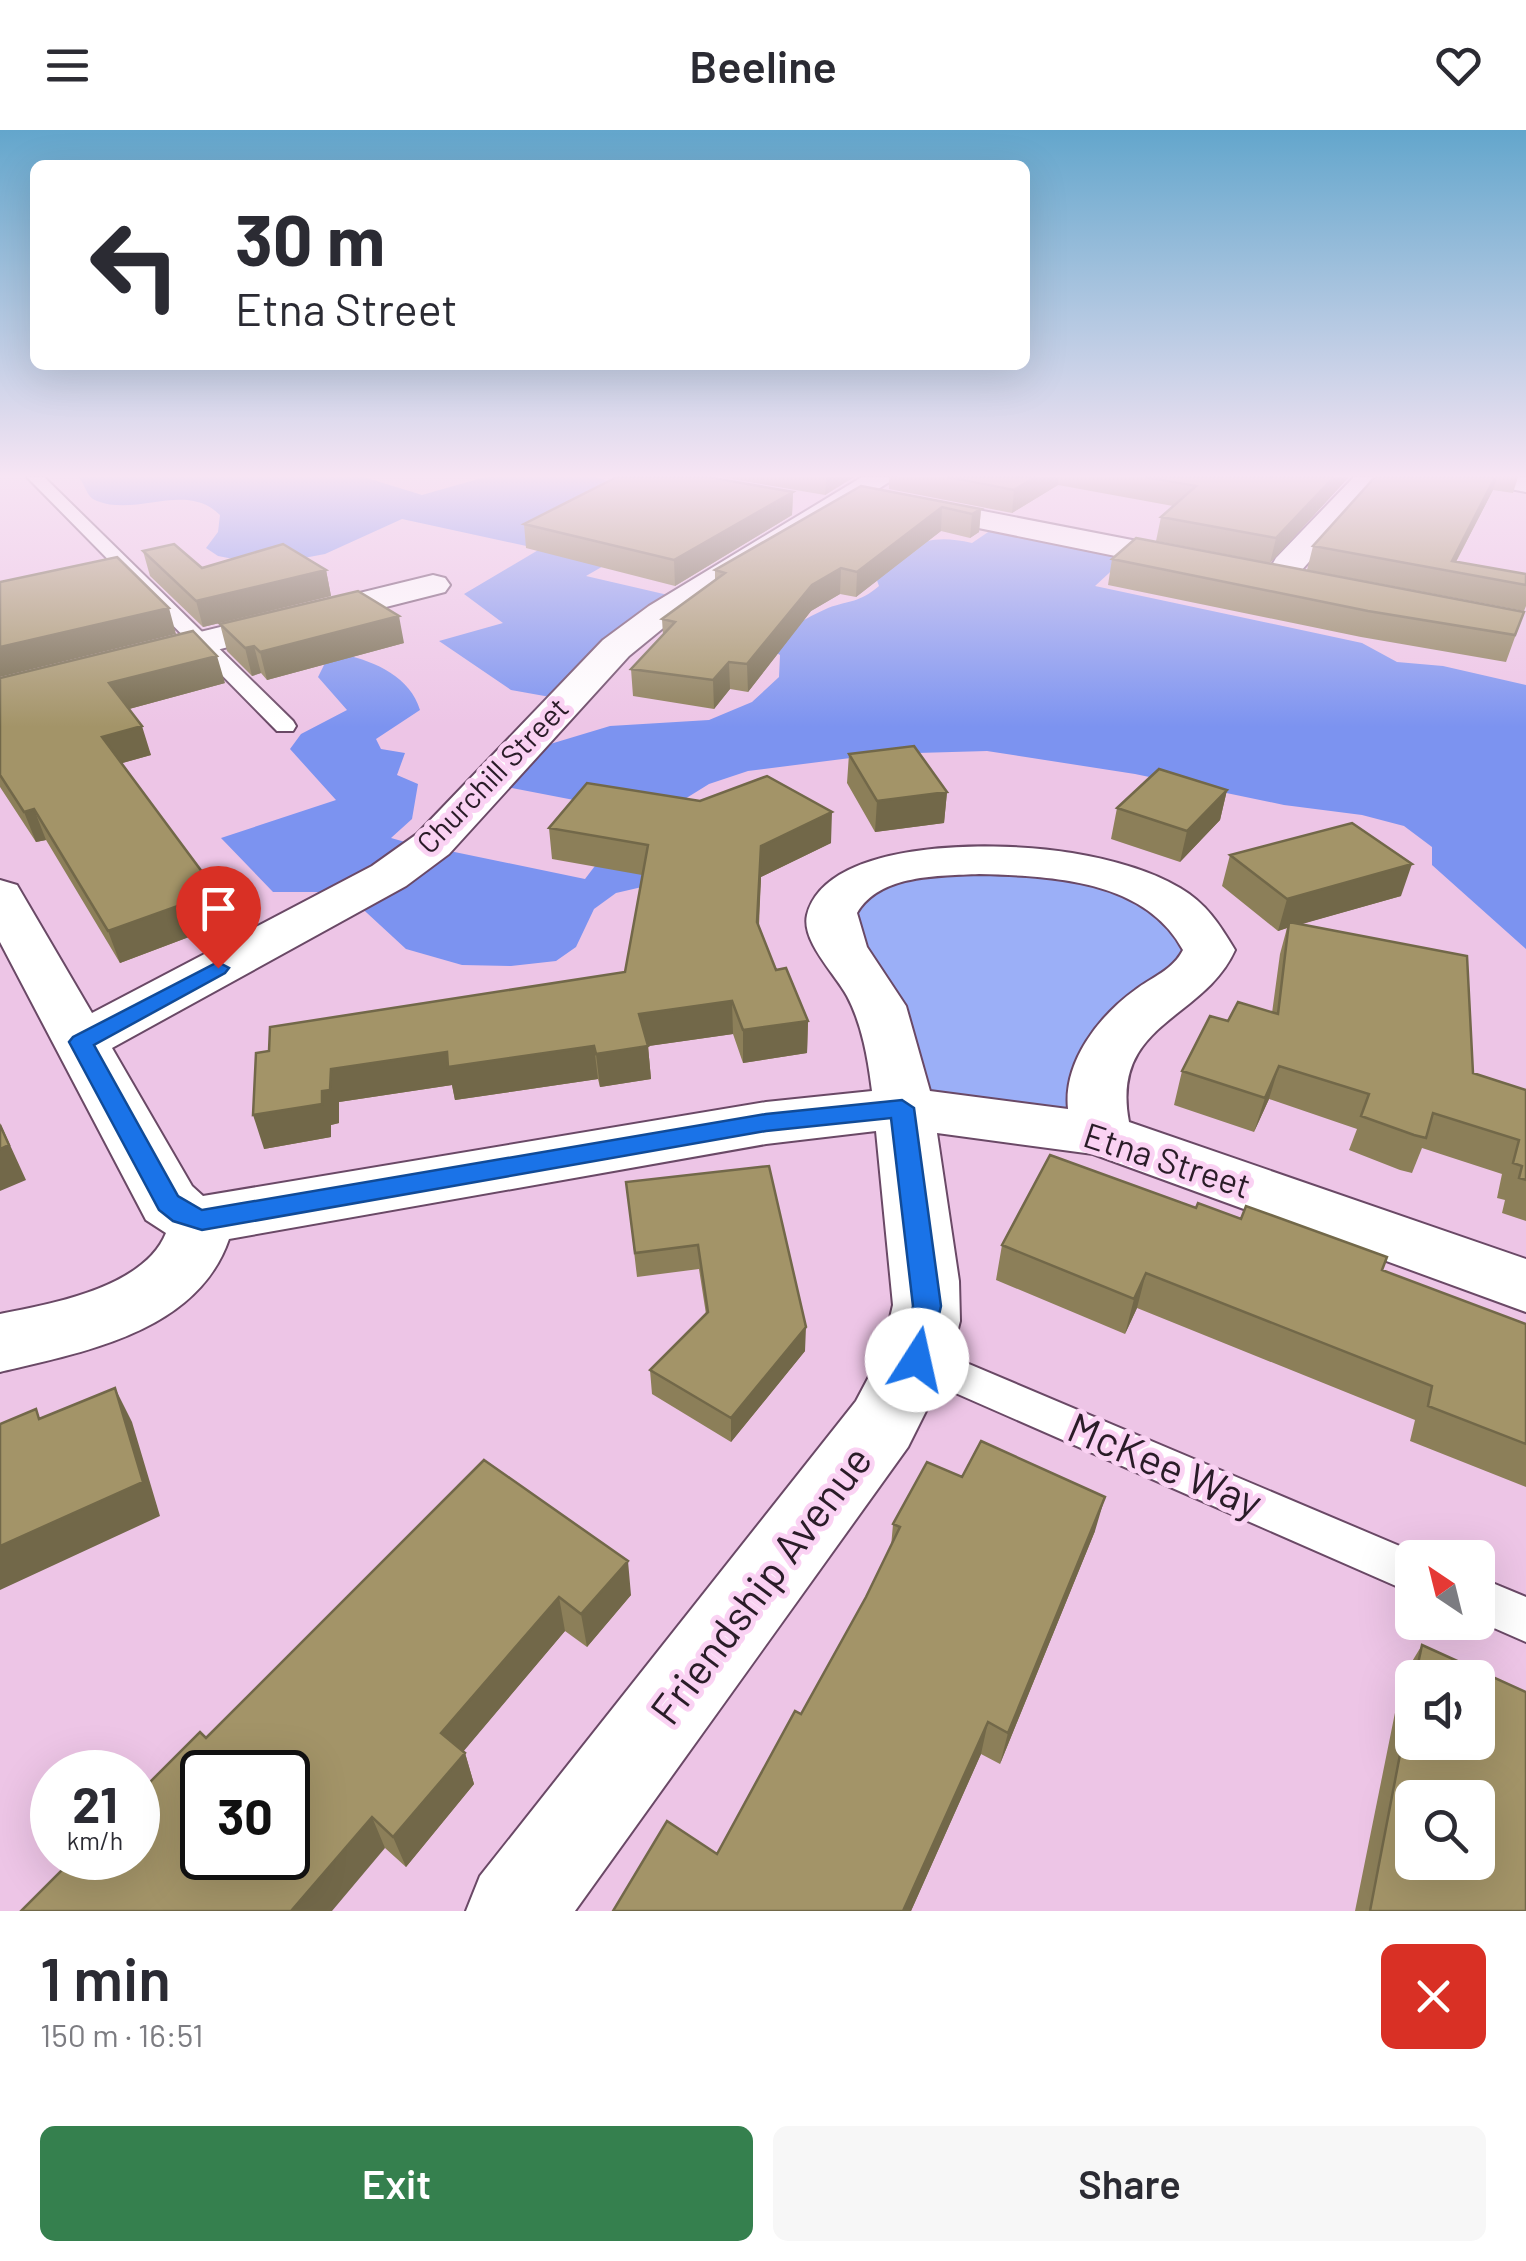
<!DOCTYPE html>
<meta charset="utf-8">
<style>
body{margin:0;font-family:Barlow,sans-serif;background:#f7f7f7;color:#2b2b33;height:100vh;display:flex;flex-direction:column;font-size:38px;white-space:nowrap}
*{box-sizing:border-box;margin:0}
p{font-size:32px;color:#7c7c81}
.icon{flex:none;width:55px;height:55px;fill:none;stroke:currentColor;stroke-width:2;stroke-linecap:round;stroke-linejoin:round}
.map{position:relative;height:1781px;overflow:hidden}
.drawer{display:flex;flex-direction:column;background:#fff;flex:1}
.drawer>*{flex:none}
.hud{position:absolute;left:30px;top:30px;width:1000px;height:210px;border-radius:15px;box-shadow:0 10px 40px #0002;background:#fff;color:#2b2b33;overflow:hidden}
.needle{width:65px;rotate:325deg}
.controls{position:absolute;left:1395px;top:1410px;display:grid;gap:20px}
.controls a{display:grid;place-items:center;width:100px;height:100px;border-radius:15px;background:#fff;box-shadow:0 10px 40px #0002;font-size:50px}
.speed{position:absolute;left:30px;top:1620px;display:flex;gap:20px;font-size:50px;font-weight:700;text-align:center}
.speed>*{display:grid;place-content:center;width:130px;height:130px;border-radius:50%;background:#fff;box-shadow:0 10px 40px #0002;line-height:1}
.speed small{font-size:25px;font-weight:400}
.speed .limit{border:5px solid #111;border-radius:15px;background:#fff;color:#111}
.pin{position:absolute;display:grid;place-items:center;width:85px;height:85px;color:#fff;margin:-102px -42px;border-radius:50% 50% 50% 0;rotate:-45deg;box-shadow:0 0 10px #0007}
.pin .icon{rotate:45deg}
.me{position:absolute;width:110px;margin:-55px;rotate:10deg;stroke-linejoin:round;filter:drop-shadow(0 0 8px #0008)}
.turn{display:flex;align-items:center;gap:35px;height:210px;padding:0 40px;font-size:45px}
.turn .icon{width:130px;height:130px;stroke-width:2.5}
.turn b{display:block;font-size:70px;line-height:85px}
.round{display:grid;place-items:center;flex:none;width:105px;height:105px;border-radius:15px;background:#f7f7f7}
.overview{display:flex;align-items:center;justify-content:space-between;height:170px;padding:0 40px}
h1{font-size:60px;font-weight:600;line-height:75px}
.action{display:flex;gap:20px;margin-top:auto;padding:20px 40px}
.action a{flex:1;height:115px;border-radius:15px;background:#35804e;color:#fff;font-size:40px;font-weight:600;line-height:115px;text-align:center}
.action a+a{background:#f7f7f7;color:#2b2b33}
header{display:flex;justify-content:space-between;align-items:center;height:130px;padding:0 40px;background:#fff;font-size:45px;font-weight:600}
.map>svg:first-child{display:block}
</style>
<header><svg class="icon" aria-label="menu" viewBox="0 0 24 24"><path d="M4 6h16M4 12h16M4 18h16"/></svg>Beeline<svg class="icon" aria-label="heart" viewBox="0 0 24 24"><path d="M12 20l-8-8c-3-5 5-10 8-4 3-6 11-1 8 4z"/></svg></header>
<div class="map">
<svg width="1526" height="1781" viewBox="0 0 1526 1781">
<rect width="100%" height="100%" fill="#edc5e6"/>
<path fill="#9baff7" d="M893,741L1097,742L1209,820L1142,880L1101,1004L902,978L832,782Z"/>
<path fill="#7c93f0" d="M78,347H364L422,365L485,347H598L621,358L645,412L586,446L681,468L567,570L511,560L439,511L503,493L464,464L540,419L402,389L325,424L288,431L249,432L218,426L206,418L218,402L220,385C186,351 138,387 97,371C85,366 87,356 78,347Z
M1000,394L1134,420L1095,456L1362,513L1397,532L1443,536L1526,555V819L1432,735V717L1404,696L1362,685L1284,675L1135,644L987,621L882,624L748,641L709,654L680,672L642,757L616,763L594,779L576,817L556,831L511,836L462,835L406,819L354,771L440,719L585,749L636,682L501,656L537,618L610,596L709,590L752,572L779,547L780,525L765,516C785,501 805,488 828,478C850,470 859,473 879,456L874,442C912,416 925,402 972,413Z
M345,525C375,531 411,548 420,580L376,609L381,619L405,623L397,645L418,654L412,689L391,708L423,717L346,762H273L221,708L336,670L290,619L301,604L347,580L318,547L325,533Z"/>
<g fill="none" stroke-linecap="round" stroke-linejoin="round">
<defs>
<path id="lane" d="M27,347H44L293,591L296,596L293,601H277Z
M917,1213L931,1218L1428,1428H1412V1462L1396,1456L903,1240L897,1229L903,1218Z
M1478,1447L1526,1467V1512L1478,1491Z"/>
<path id="street" d="M862,347H897L673,490L629,526L449,724L406,756L112,918L192,1056L203,1066L766,972L872,961C868,929 862,894 847,866C835,844 801,811 807,785C827,705 1010,712 1072,723C1108,729 1148,739 1180,758C1206,773 1220,795 1235,820C1203,891 1110,892 1129,992L1526,1129V1182L1093,1024L937,1003L959,1151L960,1191L948,1237L908,1317L575,1781H466L480,1746L856,1271L882,1222L893,1175L876,1001L766,1014L229,1109C197,1202 84,1222 0,1242V1184C50,1174 144,1158 166,1103L146,1090L0,812V750L17,755L92,883L372,736L417,704L603,510L649,476ZM979,744C1050,746 1145,749 1183,820C1173,840 1152,847 1135,860C1099,886 1063,932 1068,979L930,961L906,876L867,817L857,783C880,744 939,746 979,744Z
M1354,347H1384L1300,442H1276L1272,435L1276,428Z
M1475,347H1526V362L1479,353Z
M906,366L1199,423L1211,426L1215,433L1211,440L1199,443L895,381L891,375L895,369Z
M433,445L445,448L450,455L445,462L0,575V551Z"/>
</defs>
<use href="#lane" stroke="#6a4966" stroke-width="4"/>
<use href="#street" stroke="#6a4966" stroke-width="4"/>
<use href="#lane" fill="#fff" fill-rule="evenodd"/>
<use href="#street" fill="#fff" fill-rule="evenodd"/>
</g>
<path fill="#8c7f59" fill-rule="evenodd" d="M720,347H854L825,365Z
M889,347H1349L1270,433L1156,411L1161,387L1173,376L1058,355L1012,383L889,359Z
M1375,347H1518L1513,363L1493,360L1456,432L1526,444V476L1524,481L1307,440L1313,416Z
M861,356L981,379L979,402L970,408L941,401L856,467L840,464L811,481L748,562L730,559L714,579L633,566L631,539L663,505L662,489L715,450V440Z
M793,362L792,385L675,456L526,418L524,394Z
M143,421L202,438L326,440L331,466L203,497L150,446Z
M1112,429L1524,482L1506,532L1361,507L1108,455Z
M220,494L404,513L267,550L261,543L252,546L227,521Z
M0,548L225,553L129,579L151,625L122,633L226,793L120,833L46,710L36,712L0,657Z
M849,624L947,662L944,693L875,702L847,653Z
M1227,660L1220,690L1180,732L1111,709L1117,678Z
M549,698L831,713L761,747L759,796L776,840L808,891L807,923L743,933L733,904L648,916L651,949L600,957L598,949L455,970L452,955L339,972V993L331,995V1007L264,1019L269,921L625,842L642,745L552,729Z
M1230,725L1401,766L1301,794L1473,943L1526,960V1091L1502,1083L1505,1070L1497,1068L1502,1044L1422,1018L1412,1043L1400,1040L1349,1020L1357,999L1269,969L1254,1002L1174,975L1182,941L1228,891L1272,883L1280,824L1287,798L1278,801L1222,756Z
M769,1036L805,1221L731,1312L652,1264L650,1240L706,1184L699,1139L637,1147L626,1052Z
M1196,1078L1382,1140L1526,1194V1357L1410,1311L1415,1290L1137,1178L1125,1204L996,1150L1002,1115Z
M484,1330L631,1465L587,1517L565,1501L463,1621L465,1623L474,1654L406,1737L385,1718L206,1608Z
M962,1347L1095,1401L1000,1634L981,1624L911,1781H613L717,1724L801,1584L866,1467L891,1417L893,1394Z
M1422,1515L1526,1562V1781H1355L1402,1548ZM1412,1548H1478V1612H1412ZM1412,1668H1478V1732H1412Z"/>
<path fill="#726849" d="M826,347H854L825,365Z
M1035,347H1059L1058,355L1012,383L1014,360Z
M1334,347H1349L1270,433L1276,408Z
M1495,347H1497L1493,360L1451,441L1452,431Z
M793,362L792,385L675,456L674,430Z
M942,377L941,401L856,467L857,442Z
M981,379L979,402L970,408L972,384Z
M841,438L840,464L811,481L748,562L747,534L812,455Z
M326,440L331,466L203,497L196,471Z
M169,478L176,504L0,547V517Z
M399,486L404,513L267,550L260,522Z
M254,516L261,543L252,546L245,518Z
M217,526L225,553L118,582L109,553Z
M729,532L730,559L714,579L713,550Z
M142,596L151,625L112,636L102,607Z
M1227,660L1220,690L1180,732L1187,701Z
M947,662L944,693L875,702L877,671Z
M34,679L46,710L36,712L24,682Z
M832,682L831,713L761,747L757,824V792L761,716Z
M1412,734L1401,766L1288,798L1289,792L1287,798L1278,801L1287,769Z
M217,762L226,793L120,833L108,801Z
M732,871L733,904L642,917L639,884Z
M808,891L807,923L743,933V900Z
M594,916L598,949L455,970L452,955L339,972V993L331,995V1007L264,1019L253,985L322,961L331,939L447,922Z
M648,916L651,949L600,957L596,924Z
M1279,936L1269,969L1254,1002L1265,968Z
M0,993L26,1050L0,1061Z
M1146,1143L1137,1178L1125,1204L1134,1169Z
M806,1197L805,1221L731,1312V1288Z
M115,1258L132,1292L160,1386L0,1460V1416Z
M1105,1367L1095,1401L1000,1634L1008,1603Z
M628,1431L631,1465L587,1517L581,1484Z
M559,1467L565,1501L452,1635L441,1603Z
M988,1592L981,1624L911,1781H903Z
M465,1623L474,1654L406,1737L393,1707Z
M372,1687L385,1718L332,1781H291Z"/>
<path fill="#a39468" stroke="#726849" stroke-width="2.5" fill-rule="evenodd" d="M617,347H708L793,362L674,430L524,394Z
M948,347H1035L1014,360Z
M1145,347H1334L1276,408L1161,387L1196,356Z
M1375,347H1495L1452,431L1526,444V455L1313,416Z
M861,356L981,379L972,384L942,377L857,442L841,438L812,455L747,534L729,532L713,550L631,539L675,492L662,489L725,443L715,440Z
M1136,408L1524,482L1515,505L1368,481L1112,429Z
M174,414L202,438L283,414L326,440L196,471L143,421Z
M117,427L169,478L0,517V452Z
M358,461L399,486L260,522L254,516L245,518L220,494Z
M193,501L217,526L109,553L142,596L102,607L217,762L108,801L34,679L24,682L0,645V548Z
M914,616L947,662L877,671L849,624Z
M1159,639L1227,660L1187,701L1117,678Z
M767,646L832,682L761,716L757,792L776,840L786,838L808,891L743,900L732,871L639,884L648,916L596,924L594,916L448,937L447,922L331,939L330,960L322,961V974L253,985L256,923L269,921L270,897L625,842L648,715L549,698L587,653L700,671Z
M1352,693L1412,734L1287,769L1230,725Z
M1289,792L1467,826L1473,943L1526,960V1050L1519,1048L1522,1036L1513,1033L1519,1010L1433,983L1426,1008L1414,1005L1361,986L1369,964L1279,936L1265,968L1182,941L1210,886L1228,891L1238,872L1278,884Z
M0,995L9,1015L0,1019Z
M1050,1025L1196,1078L1198,1073L1241,1089L1246,1076L1387,1127L1382,1140L1526,1194V1314L1428,1276L1432,1256L1146,1143L1134,1169L1002,1115Z
M769,1036L806,1197L731,1288L650,1240L708,1182L698,1115L635,1123L626,1052Z
M115,1258L143,1352L0,1416V1294L36,1279L39,1289Z
M981,1311L1105,1367L1008,1603L988,1592L903,1781H613L667,1691L717,1724L795,1581L801,1584L866,1467L900,1397L893,1394L927,1332L962,1347Z
M484,1330L628,1431L581,1484L559,1467L441,1603L465,1623L393,1707L372,1687L291,1781H21L74,1728H138V1664L200,1602L206,1608ZM202,1642H288V1728H202Z
M1422,1515L1526,1562V1781H1370L1412,1562V1612H1478V1548H1415ZM1412,1668H1478V1732H1412Z"/>
<linearGradient id="sky" x2="0" y2="1"><stop stop-color="#63a6cc"/><stop offset="0.58" stop-color="#f7e5f4"/><stop offset="1" stop-color="#f7e5f4" stop-opacity="0"/></linearGradient>
<rect width="1526" height="597" fill="url(#sky)"/>
<path fill="#1a73e8" stroke="#114b97" stroke-width="2.5" d="M218,832L229,838L225,843L94,915L178,1066L202,1080L766,984L902,970L914,978L941,1176L927,1238L917,1242L907,1238L902,1230L913,1176L891,988L766,1001L202,1100L173,1091L159,1080L69,912L73,907Z"/>
<g text-anchor="middle" stroke-width="10" stroke-linejoin="round" paint-order="stroke">
<g font-size="30" fill="#2a1c28" stroke="#fad2f3">
<text transform="translate(493 646) rotate(-46)" y="10">Churchill Street</text>
</g>
<g font-size="35" fill="#2a1c28" stroke="#fad2f3">
<text transform="translate(1167 1031) rotate(18)" y="12">Etna Street</text>
</g>
<g font-size="42" fill="#2a1c28" stroke="#fad2f3">
<text transform="translate(1165 1335) rotate(23)" y="15">McKee Way</text>
<text transform="translate(761 1455) rotate(-53)" y="15">Friendship Avenue</text>
</g>
</g>
</svg>
<div class="controls">
<a><svg class="needle" viewBox="-14 -14 28 28"><path d="M0-13l5 13h-10z" fill="#e53935"/><path d="M0 13l5-13h-10z" fill="#7c7c81"/></svg></a>
<a><svg class="icon" aria-label="sound" viewBox="0 0 24 24"><path d="M4 9h4l5-4v14l-5-4H4zM17 9q2 3 0 6"/></svg></a>
<a><svg class="icon" aria-label="search" viewBox="0 0 24 24"><circle cx="10" cy="10" r="6"/><path d="M15 15l6 6"/></svg></a>
</div>
<div class="speed"><div>21<small>km/h</small></div><div class="limit">30</div></div>
<div class="pin" style="left:218px;top:838px;background:#d93025"><svg class="icon" aria-label="arrive" viewBox="0 0 24 24"><path d="M6 21V4h12l-3 4 3 4H6"/></svg></div>
<svg class="me" style="left:917px;top:1230px" viewBox="-20 -20 40 40"><circle r="19" fill="#fff"/><path d="M0-13L10 11 0 6-10 11z" fill="#1a73e8"/></svg>
<div class="hud">
<div class="turn"><svg class="icon" aria-label="left" viewBox="0 0 24 24"><path d="M17 20v-9H6M10 6l-5 5 5 5"/></svg><div><b>30 m</b>Etna Street</div></div>
</div>
</div>
<section class="drawer">
<div class="overview"><div><h1>1 min</h1><p>150 m · 16:51</p></div><a class="round" style="background:#d93025;color:#fff"><svg class="icon" aria-label="close" viewBox="0 0 24 24"><path d="M6 6l12 12M18 6L6 18"/></svg></a></div>
<div class="action"><a>Exit</a><a>Share</a></div>
</section>
